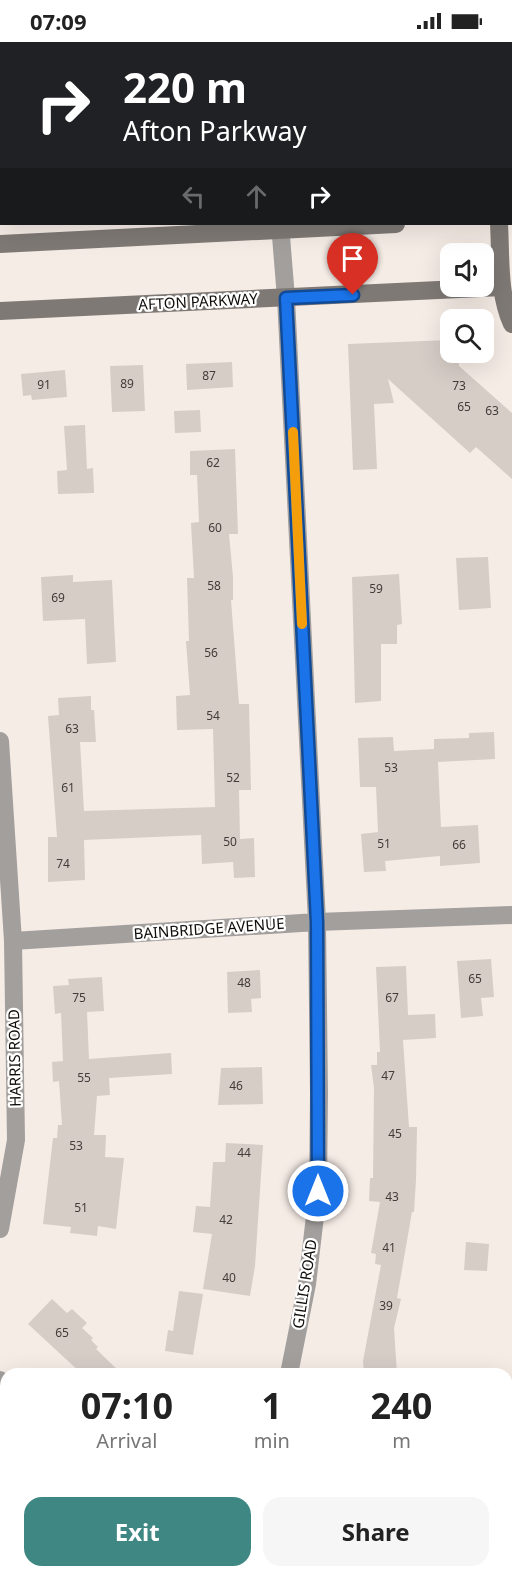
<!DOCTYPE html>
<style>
body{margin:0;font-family:"Noto Sans",sans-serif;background:#f6f6f6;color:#222;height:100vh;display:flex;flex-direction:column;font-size:22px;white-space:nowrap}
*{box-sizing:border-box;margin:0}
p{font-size:20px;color:#767676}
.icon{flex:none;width:33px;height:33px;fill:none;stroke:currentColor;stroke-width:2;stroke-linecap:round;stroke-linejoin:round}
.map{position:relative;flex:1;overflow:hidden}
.drawer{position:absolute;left:0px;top:1326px;width:513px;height:210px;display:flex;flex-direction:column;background:#fff;border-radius:18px 18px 0 0;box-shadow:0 6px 24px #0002}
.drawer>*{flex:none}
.banner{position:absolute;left:0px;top:0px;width:513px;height:183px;box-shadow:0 6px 24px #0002;background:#202124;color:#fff;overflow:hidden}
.fabs{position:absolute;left:440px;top:201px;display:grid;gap:12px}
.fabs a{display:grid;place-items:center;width:54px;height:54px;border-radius:12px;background:#fff;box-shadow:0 6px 24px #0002;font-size:30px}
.pin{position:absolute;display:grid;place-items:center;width:51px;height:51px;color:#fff;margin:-62px -26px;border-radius:50% 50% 50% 0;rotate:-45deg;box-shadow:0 0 6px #0007}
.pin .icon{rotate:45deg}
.me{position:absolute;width:66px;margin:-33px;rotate:0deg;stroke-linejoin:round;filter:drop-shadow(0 0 4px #0008)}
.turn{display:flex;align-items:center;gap:21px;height:126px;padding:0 24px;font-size:27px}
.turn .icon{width:78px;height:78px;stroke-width:2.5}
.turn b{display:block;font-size:42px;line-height:51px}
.lanes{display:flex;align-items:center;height:57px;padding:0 24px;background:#0003;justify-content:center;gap:30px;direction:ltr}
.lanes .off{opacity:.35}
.eta{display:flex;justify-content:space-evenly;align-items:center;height:102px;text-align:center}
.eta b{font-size:36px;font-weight:700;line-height:42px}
.primary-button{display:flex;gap:12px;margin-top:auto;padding:12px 24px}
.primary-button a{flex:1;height:69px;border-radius:18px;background:#3f8783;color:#fff;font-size:24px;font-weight:700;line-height:69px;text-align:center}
.primary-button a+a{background:#f6f6f6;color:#222}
.status{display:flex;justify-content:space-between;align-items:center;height:42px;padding:0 30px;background:#fff;direction:ltr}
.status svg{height:16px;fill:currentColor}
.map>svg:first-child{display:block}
</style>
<div class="status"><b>07:09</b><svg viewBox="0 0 49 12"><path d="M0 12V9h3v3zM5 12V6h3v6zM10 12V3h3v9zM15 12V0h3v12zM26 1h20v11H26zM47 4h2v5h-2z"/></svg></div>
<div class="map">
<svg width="512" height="1536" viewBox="0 0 512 1536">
<rect width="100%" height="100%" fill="#f6ece6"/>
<path fill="#d7cdc7" d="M450,298V310H458L459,324L512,371V437L476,405L470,411L388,337L394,361L374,362L377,427L353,428L348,302Z
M232,320L233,345L187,348L186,322Z
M143,323L145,369L112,370L110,324Z
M65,328L67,355L32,358L31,353L23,354L21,332Z
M200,368L201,390L175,391L174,369Z
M85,383L87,427L93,426L94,451L58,452L57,429L67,428L64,384Z
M235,407L238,492H229L233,535V558H231L239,662H249L251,748H239L240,797L254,796L255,835L234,836L233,820L202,822L201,793L84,798L85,838L48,840V795H57L48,674L59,673L58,656L91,654V668H94L96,700H80L84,769L215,765L213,687L177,688L176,654L190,653L186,599H189L187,536H194L191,481L199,480L197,433H190V409Z
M488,515L491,566L459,568L456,516Z
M399,532L402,582L397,583V602H381V659L355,661L352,535Z
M73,533V540L112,538L116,620L87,622L85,577L43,579L41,535Z
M494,690L495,717L438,720L441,785L478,783L480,821L440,824V814L385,819L386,829L364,830L361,792L378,790L376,745H360L358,696L393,695L394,709L434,707V697L469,696V691Z
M491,917L494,955L481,956L483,974L461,976L457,919Z
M406,924L408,973L435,972L436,996L403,998L409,1085H417L416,1138L414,1170H412L397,1256L401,1257L394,1286L397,1332H364L363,1319L381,1223L375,1222L376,1212L371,1211L380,1160L369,1159L370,1136H373L374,1046L371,1023H377V1010H380L376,925Z
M260,928L261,956L251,957L252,970L228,971L227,930Z
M102,935L104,969L87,970L89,1017L171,1011L172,1032L109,1036L110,1053L97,1054L94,1093H106L105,1115L124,1116L116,1187L98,1184L97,1194L70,1191L71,1185L43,1182L53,1096H57L58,1083H62L59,1039L53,1040L52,1020L63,1019L61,971L55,972L53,944L69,943L68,937Z
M262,1025L263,1062L218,1063L221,1026Z
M226,1101L263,1103L255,1224L250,1254L203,1247L212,1192L193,1190L196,1164L210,1165L213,1120H225Z
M466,1200L489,1202L487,1229L464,1228Z
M179,1249L203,1252L193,1313L165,1309L168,1288L173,1289Z
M52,1257L67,1271L72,1267L87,1281L82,1286L93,1296L91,1298L98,1305L96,1307L122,1332H82L28,1282Z"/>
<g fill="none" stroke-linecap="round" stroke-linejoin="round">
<path stroke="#8d8682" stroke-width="4" stroke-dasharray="3 3" stroke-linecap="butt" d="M465,277L485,273"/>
<path stroke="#a39f9d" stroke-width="18" d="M271,0V2
M280,182L286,256L317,880L319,1051L318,1149L307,1242L289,1332
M0,699L13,899L16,1098L0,1187
M13,899L317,880L512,873
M0,1338L6,1344
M507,1490H512
M203,1530L210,1536
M238,1536L240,1530"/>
<path stroke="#7f7975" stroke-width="18" d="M512,126V125
M499,182C501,214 498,252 512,282
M0,202L396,182
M0,269L502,245"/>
</g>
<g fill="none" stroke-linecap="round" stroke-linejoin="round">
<defs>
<path id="route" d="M318,1149L317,880L286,256L353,253"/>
</defs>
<use href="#route" stroke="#114b97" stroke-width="15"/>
<use href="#route" stroke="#1a73e8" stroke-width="10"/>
<path stroke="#f59e0b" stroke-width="10" d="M293,390L302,582"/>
</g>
<g text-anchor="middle" stroke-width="4.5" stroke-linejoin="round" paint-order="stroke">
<g font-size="12" fill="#413c39">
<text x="209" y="338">87</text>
<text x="127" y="346">89</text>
<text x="44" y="347">91</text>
<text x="459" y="348">73</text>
<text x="464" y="369">65</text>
<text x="492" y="373">63</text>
<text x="213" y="425">62</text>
<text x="215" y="490">60</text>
<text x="214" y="548">58</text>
<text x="376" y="551">59</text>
<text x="58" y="560">69</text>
<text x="211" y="615">56</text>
<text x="213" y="678">54</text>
<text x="72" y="691">63</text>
<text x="391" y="730">53</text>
<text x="233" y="740">52</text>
<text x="68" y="750">61</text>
<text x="230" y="804">50</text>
<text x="384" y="806">51</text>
<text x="459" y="807">66</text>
<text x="63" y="826">74</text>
<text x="475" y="941">65</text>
<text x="244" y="945">48</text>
<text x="79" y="960">75</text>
<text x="392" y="960">67</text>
<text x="388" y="1038">47</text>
<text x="84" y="1040">55</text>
<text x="236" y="1048">46</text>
<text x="395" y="1096">45</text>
<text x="76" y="1108">53</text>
<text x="244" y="1115">44</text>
<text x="392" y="1159">43</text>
<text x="81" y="1170">51</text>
<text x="226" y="1182">42</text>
<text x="389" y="1210">41</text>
<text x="229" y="1240">40</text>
<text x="386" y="1268">39</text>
<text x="62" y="1295">65</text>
</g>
<g font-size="15" fill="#0f0c0a" stroke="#fff">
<text transform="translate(198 260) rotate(-3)" y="5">AFTON PARKWAY</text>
<text transform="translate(209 887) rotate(-4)" y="5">BAINBRIDGE AVENUE</text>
<text transform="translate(15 1016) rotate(-91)" y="5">HARRIS ROAD</text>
<text transform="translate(305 1242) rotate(-81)" y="5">GILLIS ROAD</text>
</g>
</g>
</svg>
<div class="fabs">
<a><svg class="icon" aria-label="sound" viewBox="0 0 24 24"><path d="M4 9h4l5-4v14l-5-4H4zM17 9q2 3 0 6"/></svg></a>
<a><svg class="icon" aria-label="search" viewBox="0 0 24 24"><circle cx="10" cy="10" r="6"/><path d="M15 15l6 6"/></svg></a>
</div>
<div class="pin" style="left:353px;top:253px;background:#d93025"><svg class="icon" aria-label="arrive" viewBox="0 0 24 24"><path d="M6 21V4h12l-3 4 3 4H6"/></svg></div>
<svg class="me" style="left:318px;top:1149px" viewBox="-20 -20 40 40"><circle r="17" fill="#1a73e8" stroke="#fff" stroke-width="3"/><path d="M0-11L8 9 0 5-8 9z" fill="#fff"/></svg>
<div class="banner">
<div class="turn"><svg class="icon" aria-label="right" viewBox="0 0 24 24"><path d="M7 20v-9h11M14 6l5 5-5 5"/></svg><div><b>220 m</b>Afton Parkway</div></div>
<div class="lanes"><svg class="icon off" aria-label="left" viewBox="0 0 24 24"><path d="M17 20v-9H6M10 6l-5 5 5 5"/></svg><svg class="icon off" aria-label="ahead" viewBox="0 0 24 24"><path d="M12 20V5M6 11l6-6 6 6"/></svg><svg class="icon" aria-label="right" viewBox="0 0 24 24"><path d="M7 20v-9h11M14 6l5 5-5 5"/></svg></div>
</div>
<section class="drawer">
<div class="eta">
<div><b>07:10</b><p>Arrival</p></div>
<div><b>1</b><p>min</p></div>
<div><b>240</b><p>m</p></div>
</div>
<div class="primary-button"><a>Exit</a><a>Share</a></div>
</section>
</div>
